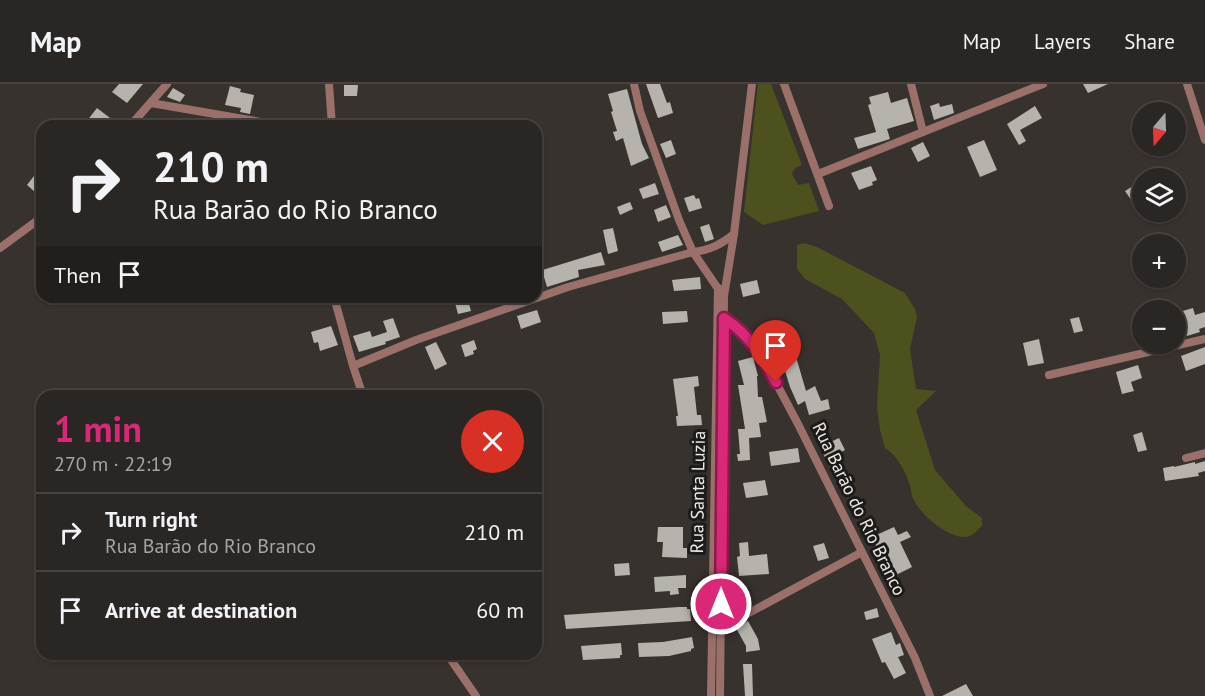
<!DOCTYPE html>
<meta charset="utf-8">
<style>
body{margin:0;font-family:"PT Sans",sans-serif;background:#322e2b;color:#f1f3f6;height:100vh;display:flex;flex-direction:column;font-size:22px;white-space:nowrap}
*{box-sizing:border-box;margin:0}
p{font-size:20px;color:#a5a5a6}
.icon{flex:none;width:33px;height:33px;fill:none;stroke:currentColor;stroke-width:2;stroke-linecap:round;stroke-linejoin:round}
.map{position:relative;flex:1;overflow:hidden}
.sheet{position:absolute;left:36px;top:306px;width:506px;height:270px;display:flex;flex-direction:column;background:#2a2623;border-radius:18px;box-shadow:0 2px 4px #0004,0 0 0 2px #464341}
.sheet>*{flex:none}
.top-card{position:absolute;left:36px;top:36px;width:506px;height:183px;border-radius:18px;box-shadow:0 2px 4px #0004,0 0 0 2px #464341;background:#2a2623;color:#f1f3f6;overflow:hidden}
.needle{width:39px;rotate:199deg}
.controls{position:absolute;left:1132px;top:18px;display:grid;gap:12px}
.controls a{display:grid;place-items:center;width:54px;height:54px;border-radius:50%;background:#2a2623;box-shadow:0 2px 4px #0004,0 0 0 2px #464341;font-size:30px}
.pin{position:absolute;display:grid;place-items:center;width:51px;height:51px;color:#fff;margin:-62px -26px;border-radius:50% 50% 50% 0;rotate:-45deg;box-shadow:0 0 6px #0007}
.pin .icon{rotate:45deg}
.me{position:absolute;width:66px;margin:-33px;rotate:0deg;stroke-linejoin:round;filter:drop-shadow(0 0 4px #0008)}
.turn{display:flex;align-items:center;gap:21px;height:126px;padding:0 18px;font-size:27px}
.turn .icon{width:78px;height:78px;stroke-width:2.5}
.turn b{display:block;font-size:42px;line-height:51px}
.then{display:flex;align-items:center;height:57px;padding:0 18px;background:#0003;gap:12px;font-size:22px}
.round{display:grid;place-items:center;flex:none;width:63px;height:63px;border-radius:32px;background:#322e2b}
.headline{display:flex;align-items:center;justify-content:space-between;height:102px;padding:0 18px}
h1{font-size:36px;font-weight:700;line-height:45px;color:#db2777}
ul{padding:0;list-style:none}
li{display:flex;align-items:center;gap:18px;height:78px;padding:0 18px;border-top:2px solid #464341}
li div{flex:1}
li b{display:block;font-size:22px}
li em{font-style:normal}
header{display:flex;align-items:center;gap:36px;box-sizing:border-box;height:84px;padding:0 30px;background:#2a2623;border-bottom:2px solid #464341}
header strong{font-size:28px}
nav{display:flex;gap:33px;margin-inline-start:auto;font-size:21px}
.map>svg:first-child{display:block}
</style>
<header>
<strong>Map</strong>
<nav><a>Map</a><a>Layers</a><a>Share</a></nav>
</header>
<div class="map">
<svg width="1205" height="612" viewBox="0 0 1205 612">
<rect width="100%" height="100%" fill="#38322f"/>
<path fill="#4c511d" d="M758,0H771L802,81L795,84L792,90L798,101L809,99L819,127L763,141L744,128Z
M804,159L817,163L905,209L915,225L917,233L910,265L916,305L936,307L916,326L935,386L966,422L982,434V442C976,448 970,454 962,453C945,451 921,431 914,416C911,412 912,407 910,402C906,388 897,371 885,364L880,346L877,323L880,271L874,249L842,215L805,195L797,185V161Z"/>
<path fill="#b6b3ac" d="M119,0H143L127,19L112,8Z
M646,0H660L667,19L670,18L673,29L658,34Z
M1083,0H1108L1088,9Z
M344,1H358L357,12H344Z
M230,2L241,5L240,8L254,11L250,30L240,28L241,24L225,21Z
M173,4L185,11L180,18L167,13Z
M627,5L642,60L649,74L631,82L623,54L616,57L613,48L617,47L611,28L613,27L608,10Z
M888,8L891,19L907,14L914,37L887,45L890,55L858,65L854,54L876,48L868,21L871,20L869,13Z
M939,19L940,23L952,20L954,29L934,36L930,22Z
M1035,22L1042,34L1020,46L1026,57L1019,61L1007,40Z
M97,24L114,37L110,42H83Z
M671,56L676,70L666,74L660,60Z
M984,56L997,86L980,93L967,63Z
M923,58L930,72L918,78L911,64Z
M871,82L877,96L872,98L873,101L859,106L851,89Z
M34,92L42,99V114L27,101Z
M655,99L659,110L643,115L639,105Z
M1133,102L1142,115L1134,120L1125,107Z
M694,111L696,115L699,114L702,124L689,128L684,114Z
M630,118L633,125L620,131L617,123Z
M666,121L671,133L658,138L654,126Z
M709,140L714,155L705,158L700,143Z
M613,144L618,167L608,170L603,146Z
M678,151L683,161L662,168L658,158Z
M601,168L605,181L578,186L579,193L547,203L544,193L536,196V188Z
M700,193L701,205L674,207L672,196Z
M757,196L760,209L743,213L740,200Z
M468,216L471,227L458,230L455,219Z
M1193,224L1195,231L1205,228V243L1199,245L1200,248L1187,252L1179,228Z
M537,226L541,238L521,245L517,232Z
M687,227L688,238L663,240L662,228Z
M1079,233L1083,247L1074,249L1070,235Z
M393,234L400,253L385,258L386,260L359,268L353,252L370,247L372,253L387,248L383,237Z
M331,242L338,261L320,267L318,258L314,259L311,248Z
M777,251L788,268L794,266L806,307L815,302L821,317L828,315L830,325L809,331L805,317L798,321L790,303L778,264L770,269L766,261L776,256L774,252Z
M1039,255L1044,279L1028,282L1023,259Z
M474,256L477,265L473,267L474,270L465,273L461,261Z
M436,258L447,280L435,286L425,263Z
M1205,263V280L1186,287L1181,272Z
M753,273L758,292H757L758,313H762L767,338L759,339L761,353L749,354L750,376L738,377L737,370H740L738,345H745L738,301H744L738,277Z
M1138,281L1142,294L1131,298L1134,307L1122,310L1116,288Z
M698,292L699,302L694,303L697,331H701L702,341L677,342L676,332H678L673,295Z
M1142,348L1147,366L1138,368L1133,351Z
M839,354L845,366L835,371L852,403L845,407L836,390L834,392L820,363Z
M798,364L800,378L771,382L769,368Z
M1205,377V387L1198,389L1199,392L1165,397L1163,384L1174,382V383L1195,378V380Z
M765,396L768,411L746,414L743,399Z
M658,443H683V464H687V474L662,473L663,458H657Z
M894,443L898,451L907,447L911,453L900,458L912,483L894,492L882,467L879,468L872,453Z
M748,458L749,472L767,470L769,490L739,492L737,473L740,472L739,459Z
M824,459L829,474L818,477L813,462Z
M629,479L630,491L615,492L614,480Z
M686,491V504H678L679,510L670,511V507L655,508L654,493Z
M679,523H687V525H690L691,537L566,545L564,531Z
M877,524L879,533L866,536L864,528Z
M748,537L758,555L760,566L746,568V562L736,544Z
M891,548L896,561L900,559L904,571L898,573L906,589L894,595L885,578L882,579L872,555Z
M692,553L694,564L691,565V567L669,572L639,573L638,559L663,558Z
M621,559L622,571H620V574L583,576L581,562Z
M743,580H752L753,612H745Z
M966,600L973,612H942Z"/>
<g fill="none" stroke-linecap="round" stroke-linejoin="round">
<path stroke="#9b706b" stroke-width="8" d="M329,0L332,42
M634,0L640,27L679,136L693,168L721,209
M784,0L829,122
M911,0L923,48
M1187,0L1205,56
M151,19L284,42
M130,42L167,0
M818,90L1043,0
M0,164L42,133
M334,213L353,282L363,312
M724,234L742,247L765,278L798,340L915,574L930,612
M353,282L416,256L568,203L693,168C710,166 720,161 734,150
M1049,291L1205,255
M1186,374L1205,369
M717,542L721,544L862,468
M447,570L476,612
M711,612L718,204
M720,612L724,212L734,150L752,0"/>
</g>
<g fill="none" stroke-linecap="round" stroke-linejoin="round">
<defs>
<path id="route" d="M721,520L724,234C750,252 761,270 776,298"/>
</defs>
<use href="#route" stroke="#8e194d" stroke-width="15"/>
<use href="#route" stroke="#db2777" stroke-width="10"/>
</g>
<g text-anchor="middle" stroke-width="6" stroke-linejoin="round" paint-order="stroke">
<g font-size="18" fill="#edeae7" stroke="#1d1b19">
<text transform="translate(698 408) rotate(-89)" y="6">Rua Santa Luzia</text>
<text transform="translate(859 425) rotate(64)" y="6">Rua Barão do Rio Branco</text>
</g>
</g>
</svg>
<div class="controls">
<a><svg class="needle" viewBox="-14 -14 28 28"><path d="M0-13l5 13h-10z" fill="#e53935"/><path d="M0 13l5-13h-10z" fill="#a5a5a6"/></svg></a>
<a><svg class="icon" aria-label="layers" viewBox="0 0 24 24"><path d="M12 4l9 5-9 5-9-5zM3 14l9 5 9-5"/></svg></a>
<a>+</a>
<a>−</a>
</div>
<div class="pin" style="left:776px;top:298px;background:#d93025"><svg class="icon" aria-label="arrive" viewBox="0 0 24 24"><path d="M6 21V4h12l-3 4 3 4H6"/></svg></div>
<svg class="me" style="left:721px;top:520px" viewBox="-20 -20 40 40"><circle r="17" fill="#db2777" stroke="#fff" stroke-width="3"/><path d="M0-11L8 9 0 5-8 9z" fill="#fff"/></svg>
<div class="top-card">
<div class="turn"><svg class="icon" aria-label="right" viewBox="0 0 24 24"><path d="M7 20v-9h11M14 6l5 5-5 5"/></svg><div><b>210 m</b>Rua Barão do Rio Branco</div></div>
<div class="then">Then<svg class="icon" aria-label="arrive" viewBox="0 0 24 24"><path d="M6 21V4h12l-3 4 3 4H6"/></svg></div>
</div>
<section class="sheet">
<div class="headline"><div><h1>1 min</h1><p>270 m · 22:19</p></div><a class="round" style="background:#d93025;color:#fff"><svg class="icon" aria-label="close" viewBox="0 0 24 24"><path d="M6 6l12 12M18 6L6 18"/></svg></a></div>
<ul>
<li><svg class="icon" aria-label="right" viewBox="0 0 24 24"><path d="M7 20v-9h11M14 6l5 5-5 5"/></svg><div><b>Turn right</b><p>Rua Barão do Rio Branco</p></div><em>210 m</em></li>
<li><svg class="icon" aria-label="arrive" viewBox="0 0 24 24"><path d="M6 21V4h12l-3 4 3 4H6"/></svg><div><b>Arrive at destination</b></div><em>60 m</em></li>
</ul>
</section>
</div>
